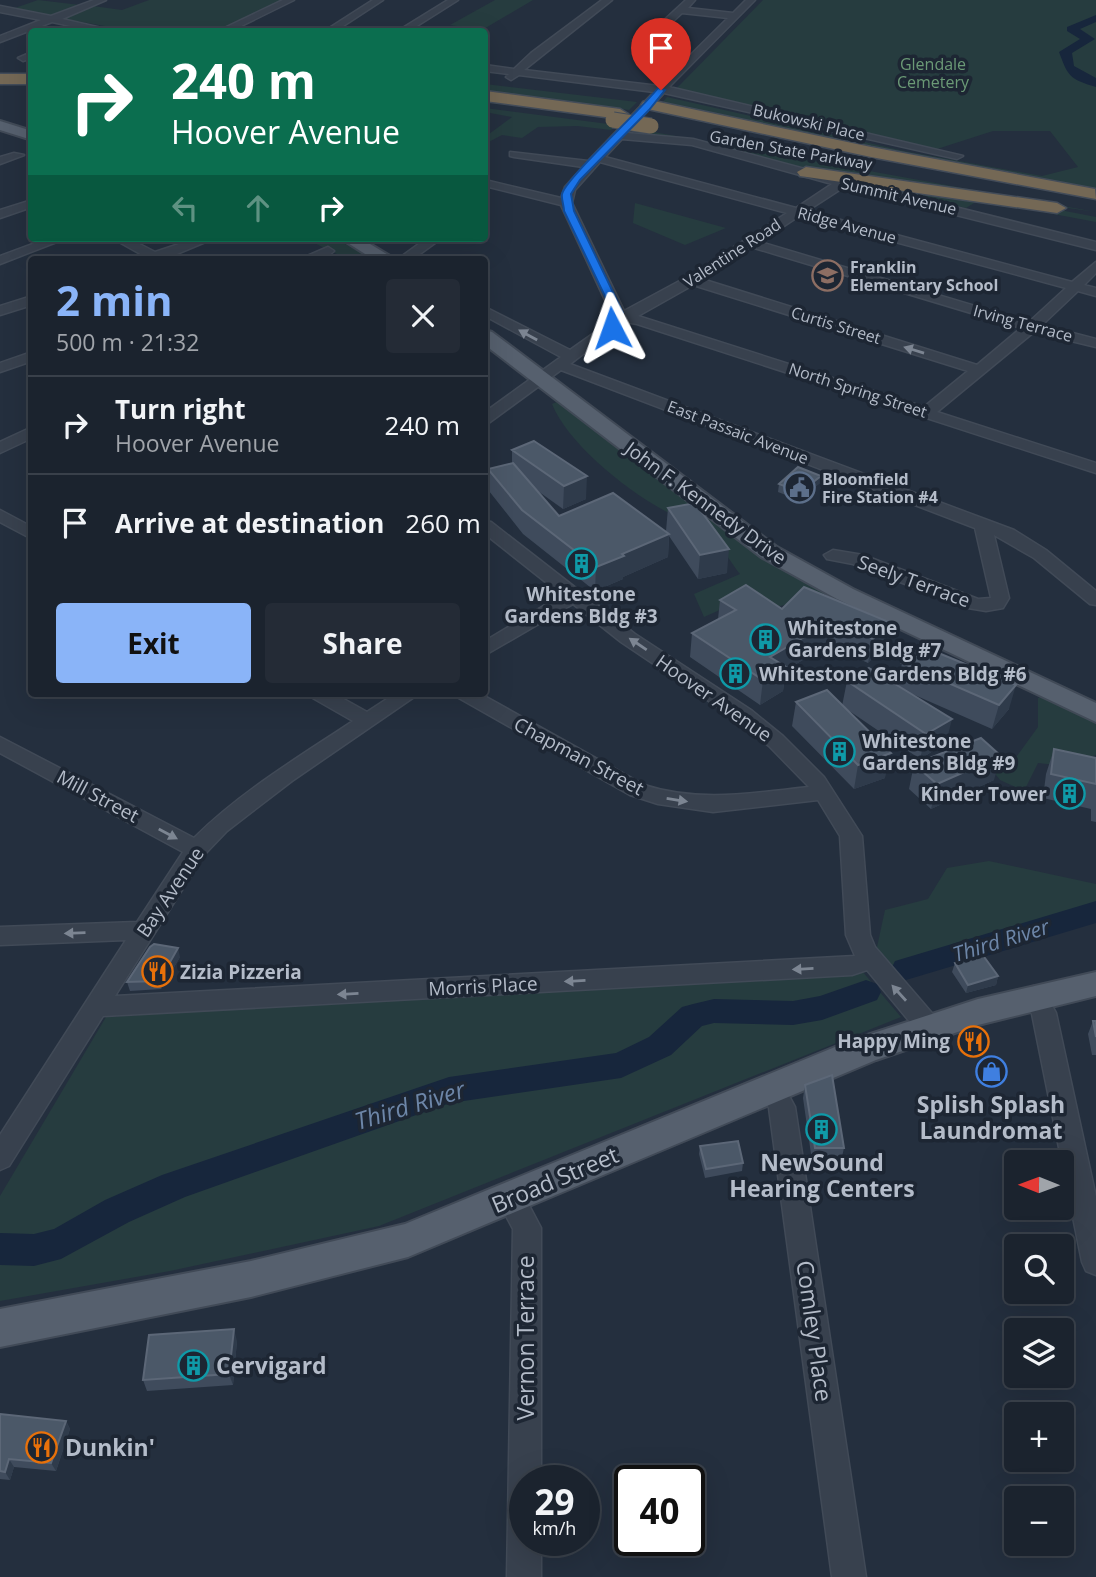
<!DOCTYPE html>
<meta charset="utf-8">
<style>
body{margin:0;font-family:"Open Sans",sans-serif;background:#242b36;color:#f1f3f6;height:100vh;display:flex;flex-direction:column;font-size:26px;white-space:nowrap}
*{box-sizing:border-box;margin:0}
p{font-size:23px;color:#a0a4aa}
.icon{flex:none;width:38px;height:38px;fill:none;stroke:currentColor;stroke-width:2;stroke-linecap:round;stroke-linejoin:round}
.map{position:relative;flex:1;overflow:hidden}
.details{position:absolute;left:28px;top:256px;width:460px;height:441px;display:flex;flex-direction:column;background:#1b232e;border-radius:7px;box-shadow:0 7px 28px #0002,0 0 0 2px #39404a}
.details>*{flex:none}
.top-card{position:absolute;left:28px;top:28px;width:460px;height:214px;border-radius:7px;box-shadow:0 7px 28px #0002,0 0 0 2px #39404a;background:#0b6e4f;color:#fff;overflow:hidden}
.needle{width:46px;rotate:271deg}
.fabs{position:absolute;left:1004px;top:1150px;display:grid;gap:14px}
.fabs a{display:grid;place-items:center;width:70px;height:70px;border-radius:7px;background:#1b232e;box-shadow:0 7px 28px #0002,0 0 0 2px #39404a;font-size:35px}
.speed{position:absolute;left:509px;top:1465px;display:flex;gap:14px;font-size:35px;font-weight:700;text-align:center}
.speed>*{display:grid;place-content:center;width:91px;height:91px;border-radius:50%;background:#1b232e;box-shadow:0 7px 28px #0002,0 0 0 2px #39404a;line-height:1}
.speed small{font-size:18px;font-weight:400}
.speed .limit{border:4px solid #111;border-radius:10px;background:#fff;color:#111}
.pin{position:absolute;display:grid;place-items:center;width:60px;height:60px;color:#fff;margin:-72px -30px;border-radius:50% 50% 50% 0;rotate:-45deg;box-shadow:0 0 7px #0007}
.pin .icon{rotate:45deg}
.me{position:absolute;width:77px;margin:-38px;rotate:356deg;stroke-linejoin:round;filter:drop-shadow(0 0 5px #0008)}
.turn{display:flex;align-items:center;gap:24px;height:147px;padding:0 28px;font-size:32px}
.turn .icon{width:91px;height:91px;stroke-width:2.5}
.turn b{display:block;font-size:49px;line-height:60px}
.lanes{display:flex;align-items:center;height:66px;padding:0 28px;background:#0003;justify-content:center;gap:35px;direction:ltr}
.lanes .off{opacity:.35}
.round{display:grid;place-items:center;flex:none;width:74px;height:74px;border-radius:7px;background:#242b36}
.summary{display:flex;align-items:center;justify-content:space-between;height:119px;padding:0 28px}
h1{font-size:42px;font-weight:700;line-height:52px;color:#8ab4f8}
.action{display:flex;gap:14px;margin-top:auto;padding:14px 28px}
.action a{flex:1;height:80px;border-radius:7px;background:#8ab4f8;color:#111;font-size:28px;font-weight:700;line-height:80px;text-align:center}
.action a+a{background:#242b36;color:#f1f3f6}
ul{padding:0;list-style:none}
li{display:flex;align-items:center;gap:21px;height:98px;padding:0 28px;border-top:2px solid #39404a}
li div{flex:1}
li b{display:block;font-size:26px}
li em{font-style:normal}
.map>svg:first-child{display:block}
</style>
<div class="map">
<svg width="1096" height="1577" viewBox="0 0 1096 1577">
<rect width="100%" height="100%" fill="#242f3e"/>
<path fill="#263c3f" d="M38,0L80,5L49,16L12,9Z
M149,0H283L217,31H133L59,18L93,6L122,10Z
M495,0H533L482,30L450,25Z
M763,0H1096V189L843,144L660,105L667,97L904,151L1042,176L1078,167L1050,131H993L937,149L675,90Z
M485,84L637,102L629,110L485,92Z
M485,108L616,125L611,130L577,126L538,127L522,138L502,135L485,144V137L512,117L485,112Z
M637,129L1096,212L818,171L686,139L634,133Z
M843,179L1055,209L1096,217V222L979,200L966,208Z
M635,203L726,228L685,245L633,223Z
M304,238H335L372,259H347Z
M561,400L829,592L819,597L763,610L740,601L704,617L694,594L740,574C731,563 711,529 700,524C695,521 689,522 684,520C641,503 569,447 552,404Z
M1046,695L1096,719V755L1065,766L1038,763L1024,791L1000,780L986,762L1017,756L1038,727V698Z
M989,861L1096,884V916L922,971L887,968L877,947L885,910L928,899L947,868Z
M862,971L901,1017L379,1226L170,1271L0,1301V1196L106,1017Z"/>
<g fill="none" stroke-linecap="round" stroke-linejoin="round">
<path fill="#17263c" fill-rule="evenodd" d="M1096,15V22L1080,29L1095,39L1072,53L1074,66L1096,78V87C1069,79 1068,76 1059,52L1080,39L1067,31V27Z
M1096,901V923L906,980L895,977L891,969L895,961Z
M866,980L877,984L881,992L877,1000L822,1020L793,1025L714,1023L702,1026L671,1055L621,1078L450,1103L185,1197L129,1222L61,1259L34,1266L0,1265V1233L34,1234L54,1229L105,1200L162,1175L449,1077L616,1053L649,1037L682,1007L693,1004L714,999L793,1001L820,996Z"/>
<defs>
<path id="minor" d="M94,0H106L62,19L119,32H99L52,22L0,42V36L41,20L0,12V6L51,16Z
M283,0H294L229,32H216Z
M373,0H383L334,32H323Z
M448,0H458L409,31L401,29Z
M602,0H612L524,70L659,86L728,18L682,13L654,39L638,43L633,40L635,38L648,35L686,0H695L688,8L733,13L746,0H755L669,87L963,156L957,159L664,93L627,133L693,139L846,180L1096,242V250L844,187L807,211L1072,282L1096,262V273L1084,285L1096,288V296L1078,291L1042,325L1096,339V347L1034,332L937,412L1096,463V473L637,324L625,322L570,364L1014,530L1046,550L1096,591V605L1090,604L1034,558L994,535L1009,598L1003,608L986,611L968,608L853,564L827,559L824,555L833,550L863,555L978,599L991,598L975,528L561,370L490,422L485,424V412L561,357L485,316V307L570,350L611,321V313L561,205L485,186V180L561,198L565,187L583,167L514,157L510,156V152L588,161L654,92L519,75L511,80L506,77L509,74L485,71V65L514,69L531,53ZM622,139L692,145L832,184L796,208L605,157ZM600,162L787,213L687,277L624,311L572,203L575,190ZM799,216L1066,288L1029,322L760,242ZM751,247L1021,328L977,365L702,279ZM693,285L968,371L924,407L638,316Z
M32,52V58L23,61L18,58Z
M14,153L24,155L0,164V157Z
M32,200V207L0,218V210Z
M49,238H67L0,264V256Z
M112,238H128L155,252L197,238H215L165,259H142L144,256Z
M427,238H442L413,259H398Z
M328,247L334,251C325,260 312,259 300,259Z
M32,296V305L0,315V306Z
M32,352V361L0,372V363Z
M32,427V438L0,453V442Z
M0,510L32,527V539L0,522Z
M485,521L491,522L635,634L751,710L783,736L824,777L862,836L870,935L875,947L937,1019L940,1026L937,1033L928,1036L919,1033L867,970L852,975L103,1016L9,1166L0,1170V1135L126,940L0,945V927L137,922L183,852L0,753V737L194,838C240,792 299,757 353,721L311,697L308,693H333L367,712L396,693H420L292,781L227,831L204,855L115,996L855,956L846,935L840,836L818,800L713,812L658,804L630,795L457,697L454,693H479L644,785C700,803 752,793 809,787L769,746L737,720L621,642L573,604L485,655V641L562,595L485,534Z
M1034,986L1043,989L1056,1013L1096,1197V1275L1086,1271L1082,1262L1032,1014L1022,996L1025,989Z
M771,1076L780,1079L795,1107L866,1577H832L769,1108L758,1087L762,1079Z
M511,1187L521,1190L541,1228V1480H525V1540H541V1577H507L513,1229L497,1199L501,1190Z"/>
<path id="major" d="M0,121L32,131V140L0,130Z
M340,238H360L395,259H373Z
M485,330L492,332L777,547L853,589L1096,703V722L837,599L761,557L485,345Z
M1096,972V996L978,1025L876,1060L408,1257L251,1297L0,1347V1309L251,1261L405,1224L852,1040L978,999Z"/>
<path id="highway" d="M0,74H32V84H0Z
M485,91L620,109L628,114L620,119L485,101Z
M649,100L871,147L1095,189L1096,199L871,157L643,108L641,105L643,102Z
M806,167L1057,203L1066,208L1057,213L800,176L797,172Z"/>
</defs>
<use href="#minor" stroke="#414a57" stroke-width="3"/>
<use href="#major" stroke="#414a57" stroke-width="4"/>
<use href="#highway" stroke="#434c59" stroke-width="3"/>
<use href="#minor" fill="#38414e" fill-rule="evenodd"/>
<use href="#major" fill="#56606e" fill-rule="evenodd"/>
<use href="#highway" fill="#746855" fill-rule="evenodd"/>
<defs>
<path id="highway-bridge" d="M613,120L651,126"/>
</defs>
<use href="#highway-bridge" stroke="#434c59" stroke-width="17" stroke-linecap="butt"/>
<use href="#highway-bridge" stroke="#746855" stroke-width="15"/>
</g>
<path fill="#3f4b5c" d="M512,450L586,499L563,509L535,489L559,516L666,531L668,508L727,573L698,579L669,536L668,557L623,577V579L595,591L523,534L489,491L488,469L512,463Z
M820,483L799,500L778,492L779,484Z
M804,587L884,646L868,663L828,645L786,670L783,691L760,705L690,657L692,633L718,619L720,600L782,609Z
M902,663L1009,709L992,729L910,693L946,743L920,759L842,706L847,681L898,686Z
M796,702L885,778L854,789L792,726Z
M1054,749L1096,758V822L1091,821V809L1043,798L1046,774Z
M914,764L994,780L931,809L909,789Z
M180,957L161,989L130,991L127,982Z
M955,963L998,976L996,985L966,993L952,972Z
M1093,1021H1096V1055H1092L1088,1034Z
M805,1085L844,1148L841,1161H812L803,1098Z
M700,1146L743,1163L742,1171L705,1178L699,1154Z
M237,1341L233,1385L147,1391L143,1380Z
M0,1414L66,1421L70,1429L56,1471L14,1467L10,1480L0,1479Z"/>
<path fill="#2f3b4b" d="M587,476L586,499L563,509L564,486Z
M821,476L820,483L799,500L800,492Z
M669,534L668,557L623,577V579L595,591L596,567L622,554Z
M729,549L727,573L698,579L700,555Z
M832,621L828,645L786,670L783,691L760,705L763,680L770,657Z
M889,622L884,646L868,663L873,639Z
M1016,685L1009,709L992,729L999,705Z
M952,719L946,743L920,759L926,734Z
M891,753L885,778L854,789L858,765Z
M1001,756L994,780L931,809L937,784Z
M178,948L180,957L161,989L159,981Z
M998,976L996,985L966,993L968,985Z
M234,1329L237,1341L233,1385L229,1374Z
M66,1421L70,1429L56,1471L51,1463Z
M9,1459L14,1467L10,1480L5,1472Z"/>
<path fill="#4b5868" stroke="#5c6777" stroke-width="2" d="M534,441L587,476L564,486L512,450Z
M513,463L559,516L613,493L669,534L622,554L624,556L596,567L522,510L488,469Z
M798,467L821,476L800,492L779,484Z
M695,503L729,549L700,555L668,508Z
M746,585L782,609L804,587L889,622L873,639L832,621L770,657L786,667L763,680L692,633L736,610L720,600Z
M919,645L1016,685L999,705L902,663Z
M869,668L952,719L926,734L847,681Z
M827,690L891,753L858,765L796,702Z
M981,738L1001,756L937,784L914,764Z
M1054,749L1096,758V784L1051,774Z
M154,944L178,948L161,978L159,981L127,982L150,947Z
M982,954L998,976L968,985L955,963Z
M1093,1021H1096V1037Z
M832,1075L844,1148H815L805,1085Z
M738,1141L743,1163L706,1169L700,1146Z
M234,1329L229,1374L143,1380L149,1335Z
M0,1414L66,1421L51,1463L9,1459L5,1472L0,1471Z"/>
<defs><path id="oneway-solid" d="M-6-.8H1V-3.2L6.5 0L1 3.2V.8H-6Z" transform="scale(1.75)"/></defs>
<g fill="#7c8592">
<use href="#oneway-solid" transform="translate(528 335) rotate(-151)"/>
<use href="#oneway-solid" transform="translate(914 350) rotate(-163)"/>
<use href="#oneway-solid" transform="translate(638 644) rotate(-146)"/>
<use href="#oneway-solid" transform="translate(677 800) rotate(9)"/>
<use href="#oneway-solid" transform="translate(168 834) rotate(28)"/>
<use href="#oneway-solid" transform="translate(75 933) rotate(178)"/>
<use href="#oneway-solid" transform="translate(803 969) rotate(177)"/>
<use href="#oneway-solid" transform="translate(575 981) rotate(177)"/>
<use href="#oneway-solid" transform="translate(899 993) rotate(-132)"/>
<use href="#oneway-solid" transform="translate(348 994) rotate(177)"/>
</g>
<path fill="#1a73e8" stroke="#114b97" stroke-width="2" d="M658,88L665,90L649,110L580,180L571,194L574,211L623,313V322L612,331L607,328L613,321V313L564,211C564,206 561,198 562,194C566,178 642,109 658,88Z"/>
<defs>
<symbol id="school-ring" viewBox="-11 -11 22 22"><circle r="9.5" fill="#1d2633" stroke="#8d6e63" stroke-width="1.5"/><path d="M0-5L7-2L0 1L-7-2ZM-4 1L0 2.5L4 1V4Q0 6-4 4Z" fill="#8d6e63"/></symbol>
<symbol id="civic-ring" viewBox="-11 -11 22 22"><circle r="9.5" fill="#1d2633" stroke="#5c6f8a" stroke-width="1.5"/><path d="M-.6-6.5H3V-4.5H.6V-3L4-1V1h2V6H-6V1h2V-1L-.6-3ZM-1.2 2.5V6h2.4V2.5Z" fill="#5c6f8a"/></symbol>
<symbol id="building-ring" viewBox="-11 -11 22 22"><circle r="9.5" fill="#1d2633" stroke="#0f9aa8" stroke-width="1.5"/><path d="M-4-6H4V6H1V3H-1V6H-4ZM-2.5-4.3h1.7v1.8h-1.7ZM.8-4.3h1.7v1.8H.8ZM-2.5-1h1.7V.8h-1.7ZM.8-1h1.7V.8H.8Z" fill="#0f9aa8"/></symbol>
<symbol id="restaurant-ring" viewBox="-11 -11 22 22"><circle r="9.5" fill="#1d2633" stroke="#e8710a" stroke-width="1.5"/><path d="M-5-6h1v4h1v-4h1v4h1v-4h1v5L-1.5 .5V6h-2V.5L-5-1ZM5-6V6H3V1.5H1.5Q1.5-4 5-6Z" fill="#e8710a"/></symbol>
<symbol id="shop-ring" viewBox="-11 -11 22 22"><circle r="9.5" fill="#1d2633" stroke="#3f7fe0" stroke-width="1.5"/><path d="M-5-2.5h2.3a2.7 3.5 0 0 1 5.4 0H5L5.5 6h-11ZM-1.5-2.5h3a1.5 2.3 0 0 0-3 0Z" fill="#3f7fe0"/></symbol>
</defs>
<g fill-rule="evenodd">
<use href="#school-ring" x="810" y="258" width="35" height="35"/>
<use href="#civic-ring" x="782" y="470" width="35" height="35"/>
<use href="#building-ring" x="564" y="546" width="35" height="35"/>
<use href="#building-ring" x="748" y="622" width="35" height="35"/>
<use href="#building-ring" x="718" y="656" width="35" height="35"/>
<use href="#building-ring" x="822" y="734" width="35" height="35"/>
<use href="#building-ring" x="1052" y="776" width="35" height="35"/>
<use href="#restaurant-ring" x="140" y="954" width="35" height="35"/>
<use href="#restaurant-ring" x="956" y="1024" width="35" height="35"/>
<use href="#shop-ring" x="974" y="1054" width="35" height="35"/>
<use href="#building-ring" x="804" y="1112" width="35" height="35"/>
<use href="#building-ring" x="176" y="1348" width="35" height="35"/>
<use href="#restaurant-ring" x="24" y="1430" width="35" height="35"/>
</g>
<g text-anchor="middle" stroke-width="7" stroke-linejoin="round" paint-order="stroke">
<g font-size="16" fill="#6b9a76" stroke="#1d2633">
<text x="933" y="70">Glendale<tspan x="933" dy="18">Cemetery</tspan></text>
</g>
<g font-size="16" fill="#b4bcc9" stroke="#1d2633">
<text transform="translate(809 122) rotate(13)" y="6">Bukowski Place</text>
<text transform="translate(791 150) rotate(10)" y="6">Garden State Parkway</text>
<text transform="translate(899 196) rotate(13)" y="6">Summit Avenue</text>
<text transform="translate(847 225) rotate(15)" y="6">Ridge Avenue</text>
<text transform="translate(732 253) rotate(-33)" y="6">Valentine Road</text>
<text transform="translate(1023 323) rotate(15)" y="6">Irving Terrace</text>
<text transform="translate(836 325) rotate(17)" y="6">Curtis Street</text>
<text transform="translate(858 390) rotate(18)" y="6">North Spring Street</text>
<text transform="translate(738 432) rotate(21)" y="6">East Passaic Avenue</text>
</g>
<g font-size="16" font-weight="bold" fill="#b4bcc9" stroke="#1d2633" text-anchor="start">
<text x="850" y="273">Franklin<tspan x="850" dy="18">Elementary School</tspan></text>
<text x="822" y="485">Bloomfield<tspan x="822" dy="18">Fire Station #4</tspan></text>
</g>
<g font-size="19" fill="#b4bcc9" stroke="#1d2633">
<text transform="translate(706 503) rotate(36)" y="7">John F. Kennedy Drive</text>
<text transform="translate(914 581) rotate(20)" y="7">Seely Terrace</text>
<text transform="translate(714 698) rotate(35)" y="7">Hoover Avenue</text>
<text transform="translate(579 756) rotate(28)" y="7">Chapman Street</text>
<text transform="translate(98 796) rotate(28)" y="7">Mill Street</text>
<text transform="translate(170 892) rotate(-56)" y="7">Bay Avenue</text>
<text transform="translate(483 986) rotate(-3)" y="7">Morris Place</text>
</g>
<g font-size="19" font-weight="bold" fill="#b4bcc9" stroke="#1d2633" text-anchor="start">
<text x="581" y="601" text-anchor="middle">Whitestone<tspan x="581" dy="22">Gardens Bldg #3</tspan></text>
<text x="788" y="635">Whitestone<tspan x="788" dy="22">Gardens Bldg #7</tspan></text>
<text x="759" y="681">Whitestone Gardens Bldg #6</text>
<text x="862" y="748">Whitestone<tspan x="862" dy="22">Gardens Bldg #9</tspan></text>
<text x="1047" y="801" text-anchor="end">Kinder Tower</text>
<text x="180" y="979">Zizia Pizzeria</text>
<text x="950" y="1048" text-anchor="end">Happy Ming</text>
</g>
<g font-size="21" font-style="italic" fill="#6d86a8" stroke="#1d2633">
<text transform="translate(1001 941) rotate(-17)" y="7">Third River</text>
</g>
<g font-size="23" font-weight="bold" fill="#b4bcc9" stroke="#1d2633">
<text x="991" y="1113">Splish Splash<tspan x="991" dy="26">Laundromat</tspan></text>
<text x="822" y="1171">NewSound<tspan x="822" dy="26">Hearing Centers</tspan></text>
<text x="216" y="1374" text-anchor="start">Cervigard</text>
<text x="65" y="1456" text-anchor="start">Dunkin'</text>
</g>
<g font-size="23" fill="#b4bcc9" stroke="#1d2633">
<text transform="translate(555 1180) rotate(-23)" y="8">Broad Street</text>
<text transform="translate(814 1331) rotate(82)" y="8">Comley Place</text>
<text transform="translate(526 1338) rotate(-90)" y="8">Vernon Terrace</text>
</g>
<g font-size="24" font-style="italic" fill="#6d86a8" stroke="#1d2633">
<text transform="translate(410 1106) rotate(-17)" y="8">Third River</text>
</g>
</g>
</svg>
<div class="fabs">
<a><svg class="needle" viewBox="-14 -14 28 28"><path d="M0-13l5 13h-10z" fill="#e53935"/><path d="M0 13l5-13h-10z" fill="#a0a4aa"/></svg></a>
<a><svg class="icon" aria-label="search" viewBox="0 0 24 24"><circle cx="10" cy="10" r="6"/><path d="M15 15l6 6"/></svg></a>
<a><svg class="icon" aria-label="layers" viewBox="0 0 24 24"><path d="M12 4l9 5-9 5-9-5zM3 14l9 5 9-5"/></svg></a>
<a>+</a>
<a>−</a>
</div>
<div class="speed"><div>29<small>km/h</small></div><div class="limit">40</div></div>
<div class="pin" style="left:661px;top:90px;background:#d93025"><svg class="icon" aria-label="arrive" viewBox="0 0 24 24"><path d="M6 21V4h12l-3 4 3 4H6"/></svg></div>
<svg class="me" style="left:612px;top:328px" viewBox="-20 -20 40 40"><path d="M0-17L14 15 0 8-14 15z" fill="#1a73e8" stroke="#fff" stroke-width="4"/></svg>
<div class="top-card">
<div class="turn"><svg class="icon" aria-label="right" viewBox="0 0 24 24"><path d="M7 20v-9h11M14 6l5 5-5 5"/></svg><div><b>240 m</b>Hoover Avenue</div></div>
<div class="lanes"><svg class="icon off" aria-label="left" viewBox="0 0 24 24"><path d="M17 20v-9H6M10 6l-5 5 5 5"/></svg><svg class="icon off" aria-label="ahead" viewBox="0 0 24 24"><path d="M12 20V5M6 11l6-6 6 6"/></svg><svg class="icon" aria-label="right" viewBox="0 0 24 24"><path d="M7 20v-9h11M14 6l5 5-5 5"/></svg></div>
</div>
<section class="details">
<div class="summary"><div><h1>2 min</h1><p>500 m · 21:32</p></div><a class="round"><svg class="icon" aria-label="close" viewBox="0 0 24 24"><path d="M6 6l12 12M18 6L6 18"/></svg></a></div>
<ul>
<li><svg class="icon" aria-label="right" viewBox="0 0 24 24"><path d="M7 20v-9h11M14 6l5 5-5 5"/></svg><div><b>Turn right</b><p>Hoover Avenue</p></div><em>240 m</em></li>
<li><svg class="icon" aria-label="arrive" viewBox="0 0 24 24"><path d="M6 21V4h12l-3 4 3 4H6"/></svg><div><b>Arrive at destination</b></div><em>260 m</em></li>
</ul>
<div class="action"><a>Exit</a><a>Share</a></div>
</section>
</div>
